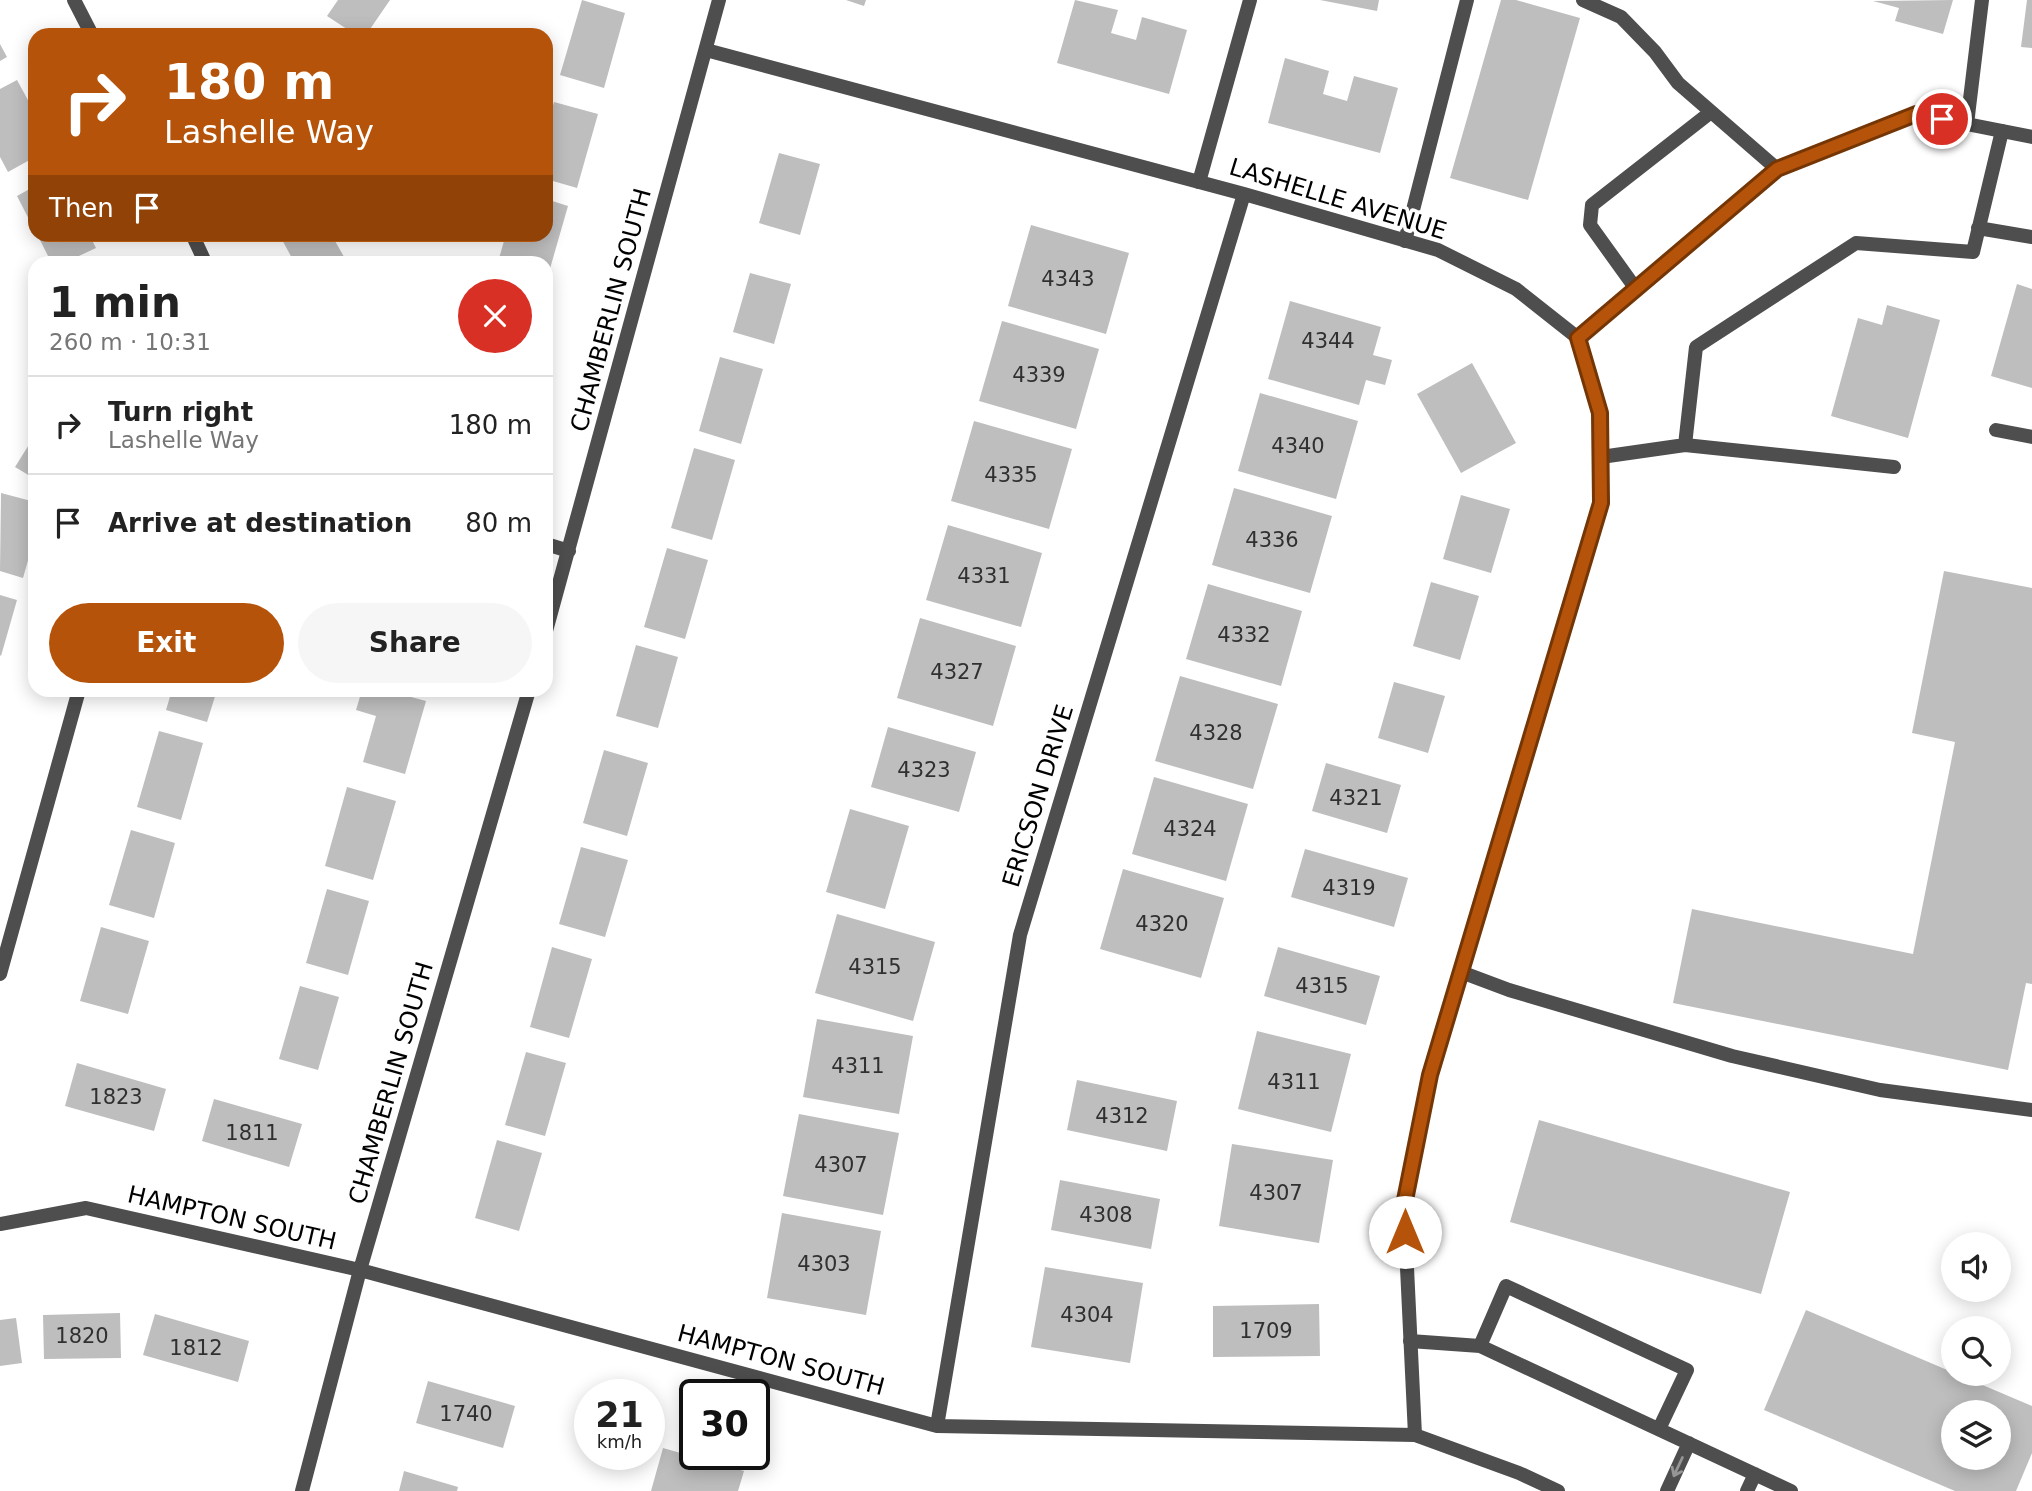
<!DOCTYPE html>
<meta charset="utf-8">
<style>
body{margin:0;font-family:"DejaVu Sans",sans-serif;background:#f6f6f6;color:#222;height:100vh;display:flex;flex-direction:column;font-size:26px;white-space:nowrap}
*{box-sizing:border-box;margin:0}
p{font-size:23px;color:#767676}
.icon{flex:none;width:38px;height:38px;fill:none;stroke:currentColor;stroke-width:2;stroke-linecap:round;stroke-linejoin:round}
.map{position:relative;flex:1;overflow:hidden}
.drawer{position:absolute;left:28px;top:256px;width:525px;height:441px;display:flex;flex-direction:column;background:#fff;border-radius:21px;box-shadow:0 4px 18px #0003}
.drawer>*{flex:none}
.banner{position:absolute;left:28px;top:28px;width:525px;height:214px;border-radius:21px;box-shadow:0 4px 18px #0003;background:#b45309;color:#fff;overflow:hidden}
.fabs{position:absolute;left:1941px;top:1232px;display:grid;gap:14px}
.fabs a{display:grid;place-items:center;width:70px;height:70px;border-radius:50%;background:#fff;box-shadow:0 4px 18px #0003;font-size:35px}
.speed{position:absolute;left:574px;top:1379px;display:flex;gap:14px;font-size:35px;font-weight:700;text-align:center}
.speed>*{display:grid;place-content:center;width:91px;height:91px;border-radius:50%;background:#fff;box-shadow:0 4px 18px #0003;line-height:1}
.speed small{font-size:18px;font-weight:400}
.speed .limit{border:4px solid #111;border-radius:10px;background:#fff;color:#111}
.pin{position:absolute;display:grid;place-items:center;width:60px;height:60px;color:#fff;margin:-30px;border:4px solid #fff;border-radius:50%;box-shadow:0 2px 7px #0007}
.me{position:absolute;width:77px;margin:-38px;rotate:0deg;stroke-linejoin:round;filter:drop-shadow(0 0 5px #0008)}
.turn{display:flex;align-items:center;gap:24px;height:147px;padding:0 21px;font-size:32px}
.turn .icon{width:91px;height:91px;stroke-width:2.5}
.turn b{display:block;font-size:49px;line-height:60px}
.then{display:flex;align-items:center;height:66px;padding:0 21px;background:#0003;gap:14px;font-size:26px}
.round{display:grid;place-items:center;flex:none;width:74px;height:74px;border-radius:37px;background:#f6f6f6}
.headline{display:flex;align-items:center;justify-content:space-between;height:119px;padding:0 21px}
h1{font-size:42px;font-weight:700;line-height:52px}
.cta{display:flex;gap:14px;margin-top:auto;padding:14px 21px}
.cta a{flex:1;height:80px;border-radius:42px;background:#b45309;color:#fff;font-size:28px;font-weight:700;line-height:80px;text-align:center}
.cta a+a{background:#f6f6f6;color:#222}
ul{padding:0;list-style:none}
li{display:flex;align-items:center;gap:21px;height:98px;padding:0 21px;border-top:2px solid #e0e0e0}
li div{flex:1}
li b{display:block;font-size:26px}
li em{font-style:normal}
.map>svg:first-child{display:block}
</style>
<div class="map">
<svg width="2032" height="1491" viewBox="0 0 2032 1491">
<rect width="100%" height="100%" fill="#fff"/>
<path fill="#bebebe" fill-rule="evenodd" d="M338,0H390L366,35H356L327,16Z
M582,0L625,13L604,88L560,75Z
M846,0H866L864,6Z
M1075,0L1118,10L1111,33L1136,40L1142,17L1187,30L1169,94L1057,63Z
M1320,0H1379L1377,11Z
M1501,0H1516L1580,18L1528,200L1450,178Z
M1953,0L1943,34L1895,21L1899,8L1873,1Z
M2027,0H2032V48L2021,47Z
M0,44L7,57L0,61Z
M1285,58L1329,71L1323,94L1347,101L1354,76L1398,88L1380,153L1268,123Z
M17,80L35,113V157L8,172L0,157V89Z
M554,102L598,114L577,188L546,179V129Z
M779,153L820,164L800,235L759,223Z
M35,186V231L17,196Z
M546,199L568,206L547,279L546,262H498L506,234H546Z
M1031,225L1129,253L1106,334L1008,306Z
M37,234H89L96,248L66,262H51Z
M279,234H331L347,262H294Z
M750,273L791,284L774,344L733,332Z
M2017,284L2032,289V388L1991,376Z
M1290,301L1381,327L1373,355L1392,360L1385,385L1366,380L1359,405L1268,379Z
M1887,305L1940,320L1908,438L1831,416L1858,318L1882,325Z
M1002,321L1099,349L1076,429L979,401Z
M720,357L763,369L741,444L699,431Z
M1472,363L1516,443L1461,473L1417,394Z
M1260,393L1358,421L1336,499L1238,471Z
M974,421L1072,449L1049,529L951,501Z
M35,435V479L15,467Z
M694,448L735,460L712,540L671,528Z
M1234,488L1332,516L1310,593L1212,565Z
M1,493L35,502V536L23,578L0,571Z
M1461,495L1510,509L1491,573L1443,559Z
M948,525L1042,553L1021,627L926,600Z
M667,548L708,560L685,639L644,627Z
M1944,571L2032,588V984L2026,983L2008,1070L1673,1003L1692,909L1913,954L1955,742L1912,733Z
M1431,582L1479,596L1460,660L1413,646Z
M1208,584L1302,611L1281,686L1186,659Z
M0,595L17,600L1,656L0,655Z
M920,618L1016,646L993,726L897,698Z
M636,645L678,657L658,728L616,716Z
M1180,676L1278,704L1253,789L1155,761Z
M1394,682L1445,696L1428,753L1378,738Z
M172,690H217L207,722L166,710Z
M362,690H385L426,701L405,774L363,762L376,716L356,710Z
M888,727L976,752L959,812L871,787Z
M159,731L203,743L181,820L137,807Z
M604,750L648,763L627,836L583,823Z
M1326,763L1401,785L1387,833L1312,811Z
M1154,777L1248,804L1226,881L1132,854Z
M347,787L396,801L373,880L325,866Z
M850,809L909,826L885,909L826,892Z
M131,830L175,843L154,918L109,905Z
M581,847L628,860L605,937L559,924Z
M1305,849L1408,878L1394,927L1291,897Z
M1123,869L1224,898L1201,978L1100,949Z
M327,889L369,901L348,975L306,963Z
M837,914L935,942L913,1021L815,993Z
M101,927L149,941L128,1014L80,1001Z
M552,947L592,959L569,1038L530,1027Z
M1278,947L1380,976L1366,1025L1264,996Z
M300,986L339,997L318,1070L279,1059Z
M817,1019L913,1036L899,1114L803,1097Z
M1257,1031L1351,1054L1331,1132L1238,1109Z
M526,1052L566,1063L545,1136L505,1125Z
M77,1063L166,1089L154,1131L65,1106Z
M1077,1080L1177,1101L1167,1151L1067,1130Z
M214,1099L302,1124L289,1167L202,1141Z
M799,1114L899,1133L883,1215L783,1196Z
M1539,1120L1790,1192L1761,1294L1510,1222Z
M497,1140L542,1153L519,1231L475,1218Z
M1232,1144L1333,1160L1319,1243L1219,1226Z
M1060,1180L1160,1199L1151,1249L1051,1230Z
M782,1213L881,1231L866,1315L767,1298Z
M1045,1267L1143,1283L1130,1363L1031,1347Z
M1319,1304L1320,1356L1213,1357V1306Z
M1806,1310L2032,1406V1453L2016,1491H1955L1764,1410ZM1953,1412H1998V1458H1953Z
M120,1313L121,1358L44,1359L43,1315Z
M155,1314L249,1341L238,1382L143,1355Z
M16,1318L22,1363L0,1366V1320Z
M428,1381L515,1406L503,1448L416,1423Z
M663,1448L744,1471L738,1491H651Z
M404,1471L458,1487L457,1491H399Z"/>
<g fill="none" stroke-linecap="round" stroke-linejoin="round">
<path stroke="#4e4e4e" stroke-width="14" d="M1583,0L1621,17L1655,52L1678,83L1777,169
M1967,124L1982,0
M1199,182L1250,0
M1978,228L2032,237
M1405,241L1467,0
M1636,289L1590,225L1592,205L1711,112
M1996,430L2032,437
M1601,457L1685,445
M1894,467L1685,445L1696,347L1856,243L1973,252L2002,131
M1461,972L1509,990L1732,1056L1880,1090L2032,1110
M1410,1341L1480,1346L1791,1491
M1480,1346L1506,1286L1687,1370L1659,1429
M1667,1491L1689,1443
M1747,1491L1755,1474"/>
<path stroke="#4e4e4e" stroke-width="14" d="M74,0L92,35
M706,50L1244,194L1438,250L1516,289L1578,338L1600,413L1601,503L1430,1075L1404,1205L1415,1435
M192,234L205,262
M1578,338L1777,169L1916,114L2032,137
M546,544L569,551
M546,631L719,0
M0,974L79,690
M0,1224L86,1208L360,1270L937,1426L1415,1435L1519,1473L1558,1491
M937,1426L1020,935L1244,194
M302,1491L360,1270L529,690"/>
</g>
<defs><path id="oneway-shaft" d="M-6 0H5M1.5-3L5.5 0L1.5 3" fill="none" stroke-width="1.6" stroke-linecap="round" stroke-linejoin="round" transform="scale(1.75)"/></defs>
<use stroke="#959595" href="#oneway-shaft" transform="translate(1678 1467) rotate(115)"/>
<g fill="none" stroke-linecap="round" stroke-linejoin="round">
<defs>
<path id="route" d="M1405,1232L1404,1205L1430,1075L1601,503L1600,413L1578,338L1777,169L1916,114L1942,119"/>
</defs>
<use href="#route" stroke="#753606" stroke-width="18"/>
<use href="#route" stroke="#b45309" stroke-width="12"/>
</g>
<g text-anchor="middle" stroke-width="7" stroke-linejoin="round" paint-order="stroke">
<g font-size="21" fill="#303030">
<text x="1068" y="286">4343</text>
<text x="1328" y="348">4344</text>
<text x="1039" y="382">4339</text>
<text x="1298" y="453">4340</text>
<text x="1011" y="482">4335</text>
<text x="1272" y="547">4336</text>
<text x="984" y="583">4331</text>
<text x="1244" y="642">4332</text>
<text x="957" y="679">4327</text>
<text x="1216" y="740">4328</text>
<text x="924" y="777">4323</text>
<text x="1356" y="805">4321</text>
<text x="1190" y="836">4324</text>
<text x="1349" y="895">4319</text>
<text x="1162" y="931">4320</text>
<text x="875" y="974">4315</text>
<text x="1322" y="993">4315</text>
<text x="858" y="1073">4311</text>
<text x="1294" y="1089">4311</text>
<text x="116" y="1104">1823</text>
<text x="1122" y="1123">4312</text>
<text x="252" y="1140">1811</text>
<text x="841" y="1172">4307</text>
<text x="1276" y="1200">4307</text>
<text x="1106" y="1222">4308</text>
<text x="824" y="1271">4303</text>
<text x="1087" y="1322">4304</text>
<text x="1266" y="1338">1709</text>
<text x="82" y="1343">1820</text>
<text x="196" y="1355">1812</text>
<text x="466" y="1421">1740</text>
</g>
<g font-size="24" fill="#000" stroke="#fff">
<text transform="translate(1338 199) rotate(17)" y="8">LASHELLE AVENUE</text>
<text transform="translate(611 310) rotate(-75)" y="8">CHAMBERLIN SOUTH</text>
<text transform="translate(1038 796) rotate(-73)" y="8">ERICSON DRIVE</text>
<text transform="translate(391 1083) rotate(-74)" y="8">CHAMBERLIN SOUTH</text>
<text transform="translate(232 1218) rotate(13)" y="8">HAMPTON SOUTH</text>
<text transform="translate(781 1360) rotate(15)" y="8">HAMPTON SOUTH</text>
</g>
</g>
</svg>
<div class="fabs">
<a><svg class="icon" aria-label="sound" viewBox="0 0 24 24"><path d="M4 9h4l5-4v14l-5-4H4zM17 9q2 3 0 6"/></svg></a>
<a><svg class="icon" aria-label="search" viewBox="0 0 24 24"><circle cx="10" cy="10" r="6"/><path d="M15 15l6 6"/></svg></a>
<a><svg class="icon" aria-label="layers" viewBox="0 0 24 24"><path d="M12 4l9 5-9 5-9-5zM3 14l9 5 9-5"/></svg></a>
</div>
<div class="speed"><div>21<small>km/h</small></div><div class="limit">30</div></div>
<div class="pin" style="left:1942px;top:119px;background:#d93025"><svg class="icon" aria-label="arrive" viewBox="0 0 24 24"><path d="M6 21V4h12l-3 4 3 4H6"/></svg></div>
<svg class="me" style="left:1405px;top:1232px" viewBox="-20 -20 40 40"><circle r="19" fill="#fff"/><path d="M0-13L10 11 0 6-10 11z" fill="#b45309"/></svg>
<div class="banner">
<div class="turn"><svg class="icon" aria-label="right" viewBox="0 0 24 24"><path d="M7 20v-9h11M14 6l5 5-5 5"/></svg><div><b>180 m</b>Lashelle Way</div></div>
<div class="then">Then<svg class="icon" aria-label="arrive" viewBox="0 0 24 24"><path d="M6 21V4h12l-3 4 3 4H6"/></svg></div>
</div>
<section class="drawer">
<div class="headline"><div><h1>1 min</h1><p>260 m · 10:31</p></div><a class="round" style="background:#d93025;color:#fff"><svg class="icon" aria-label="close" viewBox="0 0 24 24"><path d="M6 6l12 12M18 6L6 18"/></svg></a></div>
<ul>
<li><svg class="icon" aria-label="right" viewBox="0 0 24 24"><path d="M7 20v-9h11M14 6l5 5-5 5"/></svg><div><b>Turn right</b><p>Lashelle Way</p></div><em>180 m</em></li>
<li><svg class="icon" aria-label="arrive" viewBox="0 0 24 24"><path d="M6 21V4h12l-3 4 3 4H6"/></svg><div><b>Arrive at destination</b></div><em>80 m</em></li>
</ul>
<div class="cta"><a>Exit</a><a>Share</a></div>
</section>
</div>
